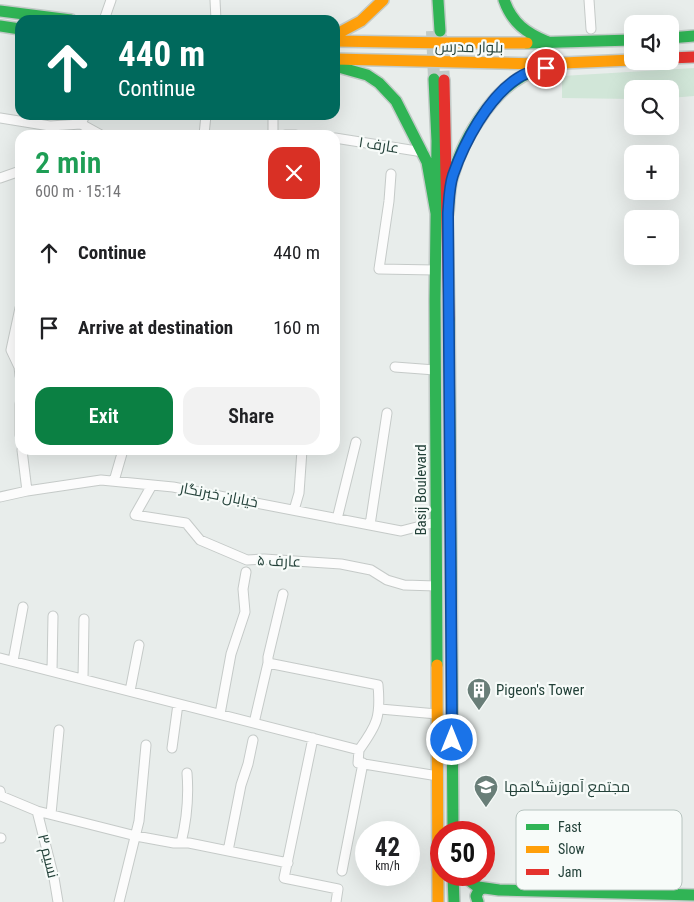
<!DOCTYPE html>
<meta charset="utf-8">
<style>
body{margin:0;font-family:"Roboto Condensed",Cairo,sans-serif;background:#f2f2f2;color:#202124;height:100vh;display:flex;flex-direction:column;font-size:19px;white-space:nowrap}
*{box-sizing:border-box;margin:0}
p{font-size:16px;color:#757577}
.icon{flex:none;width:28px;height:28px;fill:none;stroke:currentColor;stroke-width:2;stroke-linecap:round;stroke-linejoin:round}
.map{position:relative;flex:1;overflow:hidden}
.panel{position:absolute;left:15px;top:130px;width:325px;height:325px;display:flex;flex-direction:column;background:#fff;border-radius:15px;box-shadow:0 5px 20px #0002}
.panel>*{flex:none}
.top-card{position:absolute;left:15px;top:15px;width:325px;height:105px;border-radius:15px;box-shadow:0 5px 20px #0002;background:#00695c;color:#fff;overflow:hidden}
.buttons{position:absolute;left:624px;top:15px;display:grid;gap:10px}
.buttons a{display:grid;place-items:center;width:55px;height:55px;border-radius:10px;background:#fff;box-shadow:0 5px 20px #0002;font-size:25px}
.speed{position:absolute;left:355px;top:821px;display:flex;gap:10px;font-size:25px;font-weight:700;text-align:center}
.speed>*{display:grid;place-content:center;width:65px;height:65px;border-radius:50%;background:#fff;box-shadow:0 5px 20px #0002;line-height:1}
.speed small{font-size:12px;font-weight:400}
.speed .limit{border:8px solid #d22;background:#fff;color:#111}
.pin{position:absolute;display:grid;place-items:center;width:42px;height:42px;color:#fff;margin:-21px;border:2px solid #fff;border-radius:50%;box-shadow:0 1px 5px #0007}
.me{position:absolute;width:55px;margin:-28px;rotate:0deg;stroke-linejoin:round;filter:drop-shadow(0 0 4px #0008)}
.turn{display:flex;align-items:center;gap:18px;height:105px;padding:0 20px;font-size:22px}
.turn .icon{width:65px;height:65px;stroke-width:2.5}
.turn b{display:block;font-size:35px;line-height:42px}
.round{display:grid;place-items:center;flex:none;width:52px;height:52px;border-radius:15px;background:#f2f2f2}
.overview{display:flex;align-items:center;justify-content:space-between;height:85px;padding:0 20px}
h1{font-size:30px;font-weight:600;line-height:38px;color:#1e9e55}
.cta{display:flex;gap:10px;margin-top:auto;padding:10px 20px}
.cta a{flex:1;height:58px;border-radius:15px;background:#0b8043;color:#fff;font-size:20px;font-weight:600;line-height:58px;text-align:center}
.cta a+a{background:#f2f2f2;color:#202124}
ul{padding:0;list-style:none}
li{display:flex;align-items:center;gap:15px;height:75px;padding:0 20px}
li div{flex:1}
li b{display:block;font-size:19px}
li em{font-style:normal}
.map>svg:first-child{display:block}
</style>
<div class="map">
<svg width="694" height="902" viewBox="0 0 694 902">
<rect width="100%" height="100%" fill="#e8edeb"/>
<path fill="#d1e6d8" d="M694,68V96L670,98V89H632V99L562,98V76Z"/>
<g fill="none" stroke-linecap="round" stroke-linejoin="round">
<path stroke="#c1cbc8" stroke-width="12" stroke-dasharray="12 6" stroke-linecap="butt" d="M432,31L434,79
M441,35L444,80"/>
<defs>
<path id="street" d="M215,0L216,20
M589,0L591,29
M104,20L111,0
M0,118L50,126L49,135
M81,124L101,135
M50,126L81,124L85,115
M204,135L206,115
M273,135V115
M285,135H296
M335,138L423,152
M391,174L389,201L379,269L435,270
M0,178L20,171
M20,308L11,350L19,367L20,376
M395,367L435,370
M20,404V435
M22,450L27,491
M114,481L123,450
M152,485L135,515L186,523L200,540L247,560L264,559L341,564L371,570L387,580L404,585L436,586
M0,497L27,491L101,480L173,487L401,531L436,522
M294,510L299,493L302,450
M337,519L356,442
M370,525L387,413
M0,658L359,750L358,763L438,776
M13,661L23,607
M268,663L378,685C381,717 377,725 359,750
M52,671L53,616
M83,679L84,619
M130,691L139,645
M380,709L437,714
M220,714L231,654L245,612L243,589L246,572
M254,723L268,663V657L283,594
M313,738L284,878L338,889L336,902
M172,748L178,704
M0,791L1,796L37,811L136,836L174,843H189L288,863
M37,811L54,878L58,902
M51,814L59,730
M0,838H1
M181,843C187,819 189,798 187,773
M228,851L241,785L248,764L253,740
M342,871L363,763
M119,902L139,821L146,745"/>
<path id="fast" d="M438,0L440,31
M504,0C512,23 526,33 548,42
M0,11L71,20
M0,26L20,29
M670,38L694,36
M527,43L632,40
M335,66L367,75L379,83L396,101L427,162L436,213
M434,79L437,141L435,300L437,665
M448,213C449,201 449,189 452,178C463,138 499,76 543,69
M449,319L453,832
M453,875L454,902
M462,875L478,887L499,890L694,895
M478,902L476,896L479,890L484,888"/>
<path id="slow" d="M335,35L361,21L383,0
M335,41L446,43H527
M335,59L540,64L632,60
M437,665L438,902"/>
<path id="jam" d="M670,58L694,57
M444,80L449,319"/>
</defs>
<use href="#street" stroke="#c5cac8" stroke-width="11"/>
<use href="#fast" stroke="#c3cbc8" stroke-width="14"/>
<use href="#slow" stroke="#c3cbc8" stroke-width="14"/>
<use href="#jam" stroke="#c3cbc8" stroke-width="14"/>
<use href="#street" stroke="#fcfcfc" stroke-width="9"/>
<use href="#fast" stroke="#30b455" stroke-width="11"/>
<use href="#slow" stroke="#ff9f0a" stroke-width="11"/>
<use href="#jam" stroke="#e5322d" stroke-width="11"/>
</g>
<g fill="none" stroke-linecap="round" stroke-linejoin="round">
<defs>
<path id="route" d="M452,740L448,213C449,201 449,187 453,175C464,143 488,97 518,78C526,72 537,70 546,68"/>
</defs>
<use href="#route" stroke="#114b97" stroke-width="12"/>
<use href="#route" stroke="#1a73e8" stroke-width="9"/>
</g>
<defs>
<symbol id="building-pin" viewBox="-11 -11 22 30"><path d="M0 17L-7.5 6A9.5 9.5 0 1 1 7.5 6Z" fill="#697e78" stroke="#f7fbf9"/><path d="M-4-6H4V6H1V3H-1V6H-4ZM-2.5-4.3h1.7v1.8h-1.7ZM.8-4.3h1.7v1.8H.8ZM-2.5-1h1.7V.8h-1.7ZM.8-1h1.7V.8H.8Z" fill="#fff"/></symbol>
<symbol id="school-pin" viewBox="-11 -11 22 30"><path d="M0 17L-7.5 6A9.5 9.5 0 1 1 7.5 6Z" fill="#697e78" stroke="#f7fbf9"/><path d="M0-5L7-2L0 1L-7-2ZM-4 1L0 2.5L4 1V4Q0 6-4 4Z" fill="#fff"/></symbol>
</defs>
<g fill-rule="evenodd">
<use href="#building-pin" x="465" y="676" width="28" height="38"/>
<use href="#school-pin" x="472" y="773" width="28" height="38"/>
</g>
<g text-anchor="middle" stroke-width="4.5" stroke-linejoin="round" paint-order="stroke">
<g font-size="15" fill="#24423a" stroke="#f7fbf9">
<text transform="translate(469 47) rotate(1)" y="5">بلوار مدرس</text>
<text transform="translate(379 145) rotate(9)" y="5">عارف ۱</text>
<text transform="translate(421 490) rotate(-90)" y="5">Basij Boulevard</text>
<text transform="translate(219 495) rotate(11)" y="5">خیابان خبرنگار</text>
<text transform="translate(279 561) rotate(2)" y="5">عارف ۵</text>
<text transform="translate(48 856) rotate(76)" y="5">نسیم ۳</text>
</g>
<g font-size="15" fill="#24423a" stroke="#f7fbf9" text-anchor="start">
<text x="496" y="695">Pigeon's Tower</text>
<text x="504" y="792">مجتمع آموزشگاهها</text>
</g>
</g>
<rect x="516" y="810" width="166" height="80" rx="8" fill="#f7fbf9" stroke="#b8c4c0" stroke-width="1"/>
<rect x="526" y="824" width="23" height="6" fill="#30b455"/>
<rect x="526" y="846" width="23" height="7" fill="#ff9f0a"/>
<rect x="526" y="869" width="23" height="6" fill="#e5322d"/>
<g font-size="14" fill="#24423a">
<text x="558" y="832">Fast</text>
<text x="558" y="854">Slow</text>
<text x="558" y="877">Jam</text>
</g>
</svg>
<div class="buttons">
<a><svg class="icon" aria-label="sound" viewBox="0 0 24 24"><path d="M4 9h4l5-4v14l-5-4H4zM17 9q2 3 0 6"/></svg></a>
<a><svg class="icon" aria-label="search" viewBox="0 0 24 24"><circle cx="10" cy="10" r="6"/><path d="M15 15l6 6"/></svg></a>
<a>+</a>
<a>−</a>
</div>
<div class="speed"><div>42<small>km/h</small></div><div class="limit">50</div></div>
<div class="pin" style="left:546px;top:68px;background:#d93025"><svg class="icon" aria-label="arrive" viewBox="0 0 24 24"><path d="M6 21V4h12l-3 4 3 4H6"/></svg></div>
<svg class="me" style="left:452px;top:740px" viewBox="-20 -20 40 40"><circle r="17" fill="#1a73e8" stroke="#fff" stroke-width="3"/><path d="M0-11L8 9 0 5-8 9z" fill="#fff"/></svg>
<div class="top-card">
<div class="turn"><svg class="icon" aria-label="ahead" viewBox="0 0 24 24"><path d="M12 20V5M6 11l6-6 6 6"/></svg><div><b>440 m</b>Continue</div></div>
</div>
<section class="panel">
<div class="overview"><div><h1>2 min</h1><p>600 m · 15:14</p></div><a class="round" style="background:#d93025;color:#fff"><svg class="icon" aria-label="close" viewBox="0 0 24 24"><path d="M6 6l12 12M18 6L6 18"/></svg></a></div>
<ul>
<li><svg class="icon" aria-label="ahead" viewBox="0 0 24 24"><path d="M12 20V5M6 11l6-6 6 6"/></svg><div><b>Continue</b></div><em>440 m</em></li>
<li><svg class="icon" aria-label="arrive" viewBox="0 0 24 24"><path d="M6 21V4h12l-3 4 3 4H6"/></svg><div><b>Arrive at destination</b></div><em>160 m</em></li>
</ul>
<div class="cta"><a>Exit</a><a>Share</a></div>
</section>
</div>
